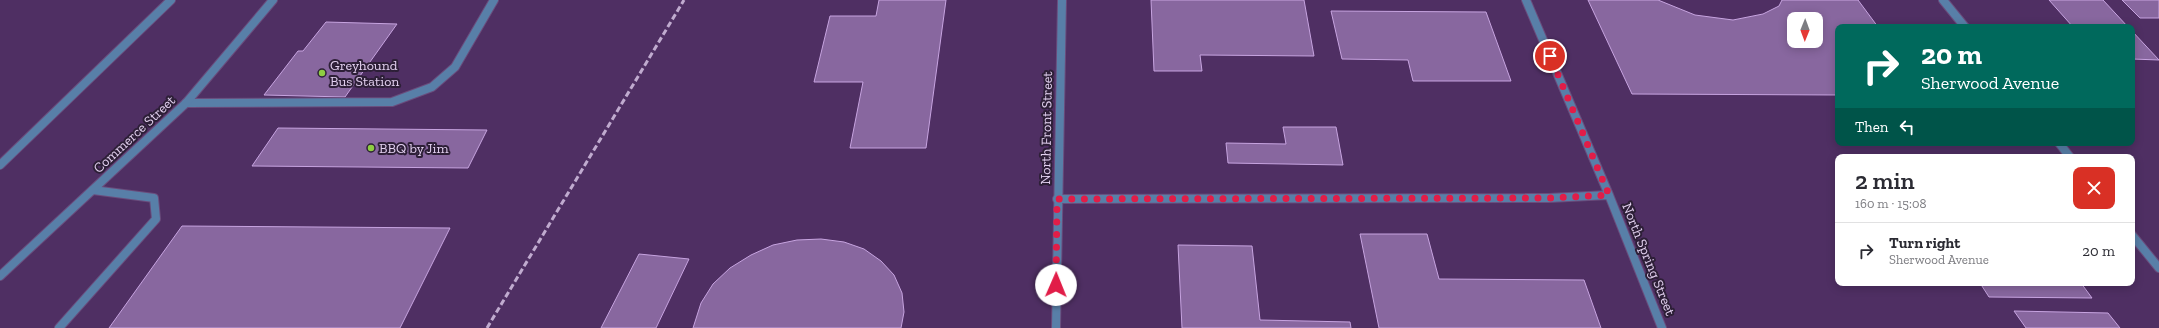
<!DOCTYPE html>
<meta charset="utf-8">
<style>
body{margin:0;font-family:"Zilla Slab",serif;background:#f7f7f7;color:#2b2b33;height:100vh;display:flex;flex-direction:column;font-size:15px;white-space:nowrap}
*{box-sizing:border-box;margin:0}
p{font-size:13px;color:#7c7c81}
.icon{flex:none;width:22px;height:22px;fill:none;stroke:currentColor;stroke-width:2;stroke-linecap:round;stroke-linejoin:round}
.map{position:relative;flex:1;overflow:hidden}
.details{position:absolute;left:1835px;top:154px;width:300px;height:132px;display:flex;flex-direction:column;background:#fff;border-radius:8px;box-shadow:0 2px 10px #0003}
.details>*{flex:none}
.hud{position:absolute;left:1835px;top:24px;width:300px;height:122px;border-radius:8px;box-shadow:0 2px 10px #0003;background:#00695c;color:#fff;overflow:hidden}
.needle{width:26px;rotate:181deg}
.tools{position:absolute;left:1787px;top:12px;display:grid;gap:8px}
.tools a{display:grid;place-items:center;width:36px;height:36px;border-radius:8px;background:#fff;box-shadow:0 2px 10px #0003;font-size:20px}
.pin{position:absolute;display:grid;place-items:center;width:34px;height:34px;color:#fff;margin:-17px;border:2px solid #fff;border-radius:50%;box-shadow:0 1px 4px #0007}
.me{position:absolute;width:44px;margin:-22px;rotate:1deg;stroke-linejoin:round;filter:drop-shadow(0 0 3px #0008)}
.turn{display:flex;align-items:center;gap:14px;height:84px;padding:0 20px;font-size:18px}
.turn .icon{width:52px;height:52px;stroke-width:2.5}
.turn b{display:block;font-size:28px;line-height:34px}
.then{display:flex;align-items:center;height:38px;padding:0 20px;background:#0003;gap:8px;font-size:15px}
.round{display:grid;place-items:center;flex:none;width:42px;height:42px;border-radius:8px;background:#f7f7f7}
.summary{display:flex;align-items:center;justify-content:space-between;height:68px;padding:0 20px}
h1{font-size:24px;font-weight:600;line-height:30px}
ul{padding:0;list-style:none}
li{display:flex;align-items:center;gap:12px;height:56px;padding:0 20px;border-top:1px solid #e1e1e2}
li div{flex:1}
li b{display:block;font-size:15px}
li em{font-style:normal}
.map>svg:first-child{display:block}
</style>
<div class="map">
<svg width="2159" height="328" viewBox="0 0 2159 328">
<rect width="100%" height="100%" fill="#4f2f63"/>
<path fill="#88679f" stroke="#c7a4e0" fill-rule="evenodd" d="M879,0H946L926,148H850L863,82H814L830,16H876Z
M1151,0H1304L1314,56L1200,55L1202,71H1154Z
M1588,0H1658L1695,15L1733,20L1763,14L1779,6L1782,0H1858L1878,27H1838V95L1632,94ZM1794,19H1816V41H1794Z
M2049,0H2103L2128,27H2073Z
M2122,0H2159V18H2140Z
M1331,11L1486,12L1511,81H1413L1408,60L1342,59Z
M326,22L397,24L345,97L264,95L298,51H303Z
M2132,31L2159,60L2132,59Z
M1283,127H1336L1343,165L1228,163L1226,143L1286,144Z
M278,128L487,130L468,168L252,166Z
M1893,155L1963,156L1964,157H1894Z
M182,226L450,228L400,328H109Z
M1360,234H1427L1439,279L1584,280L1601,328H1379Z
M821,239L844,242L864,249L881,261L894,275L902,293L904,312L901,328H693L701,303L713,284L730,268L751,255L773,245L797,240Z
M1178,245L1252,246L1260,320L1350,322L1351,328H1182Z
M639,254L689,259L656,328H601Z
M1980,283H2081L2092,298L1989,297Z
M2014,311L2108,313L2120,328H2026Z"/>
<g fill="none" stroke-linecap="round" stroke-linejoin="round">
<defs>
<path id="service" d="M186,103L392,102L432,87L455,67L494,0
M0,165L171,0
M59,328L156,219L154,198L93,190"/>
<path id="minor" d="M1526,0L1609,195L1662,328
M1943,0L1965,27
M2059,143L2070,157
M1057,199L1549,198L1609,195
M2132,235L2159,268
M0,276L186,103L273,0"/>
<path id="tertiary" d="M1056,328L1062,0"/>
</defs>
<use href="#service" stroke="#6a4c7c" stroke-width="10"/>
<use href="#minor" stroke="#6a4c7c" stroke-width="10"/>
<use href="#tertiary" stroke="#6a4c7c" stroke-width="10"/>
<use href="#service" stroke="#587fa8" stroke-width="8"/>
<use href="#minor" stroke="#587fa8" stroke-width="8"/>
<use href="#tertiary" stroke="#587fa8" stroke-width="8"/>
<path stroke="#c0abcf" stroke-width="3" stroke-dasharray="6 3" stroke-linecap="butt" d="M487,328L684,0"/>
</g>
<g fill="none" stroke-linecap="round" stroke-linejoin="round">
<path stroke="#e11d48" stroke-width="7" stroke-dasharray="0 12.6" d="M1056,285L1057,199L1550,198L1609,195L1550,56"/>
</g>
<g fill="#8ecd42" stroke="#2d1f37" stroke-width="1.5">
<circle cx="322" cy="73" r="4"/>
<circle cx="371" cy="148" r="4"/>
</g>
<g text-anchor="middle" stroke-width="4" stroke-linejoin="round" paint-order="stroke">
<g font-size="14" fill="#e3d1f0" stroke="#2d1f37" text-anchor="start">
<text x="330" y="70">Greyhound<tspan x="330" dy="16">Bus Station</tspan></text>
<text x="379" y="153">BBQ by Jim</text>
</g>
<g font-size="14" fill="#e3d1f0" stroke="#2d1f37">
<text transform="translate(1046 128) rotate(-89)" y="5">North Front Street</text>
<text transform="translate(134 134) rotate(-43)" y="5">Commerce Street</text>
<text transform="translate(1649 259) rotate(68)" y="5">North Spring Street</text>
</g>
</g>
</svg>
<div class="tools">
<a><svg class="needle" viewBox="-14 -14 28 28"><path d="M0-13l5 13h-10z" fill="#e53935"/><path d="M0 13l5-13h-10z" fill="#7c7c81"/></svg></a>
</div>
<div class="pin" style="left:1550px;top:56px;background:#d93025"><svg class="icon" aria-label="arrive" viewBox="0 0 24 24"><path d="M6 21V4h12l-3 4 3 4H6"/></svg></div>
<svg class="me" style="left:1056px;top:285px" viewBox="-20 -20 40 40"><circle r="19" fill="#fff"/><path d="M0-13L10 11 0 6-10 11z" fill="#e11d48"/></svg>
<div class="hud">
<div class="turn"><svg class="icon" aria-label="right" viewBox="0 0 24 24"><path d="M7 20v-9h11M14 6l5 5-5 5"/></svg><div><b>20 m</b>Sherwood Avenue</div></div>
<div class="then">Then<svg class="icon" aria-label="left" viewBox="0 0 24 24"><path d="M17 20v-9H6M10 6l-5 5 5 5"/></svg></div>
</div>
<section class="details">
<div class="summary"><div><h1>2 min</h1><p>160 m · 15:08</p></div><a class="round" style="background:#d93025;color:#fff"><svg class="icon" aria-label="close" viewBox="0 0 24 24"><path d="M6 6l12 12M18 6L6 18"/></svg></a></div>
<ul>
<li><svg class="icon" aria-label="right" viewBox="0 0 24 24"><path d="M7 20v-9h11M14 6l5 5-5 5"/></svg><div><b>Turn right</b><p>Sherwood Avenue</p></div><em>20 m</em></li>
</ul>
</section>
</div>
